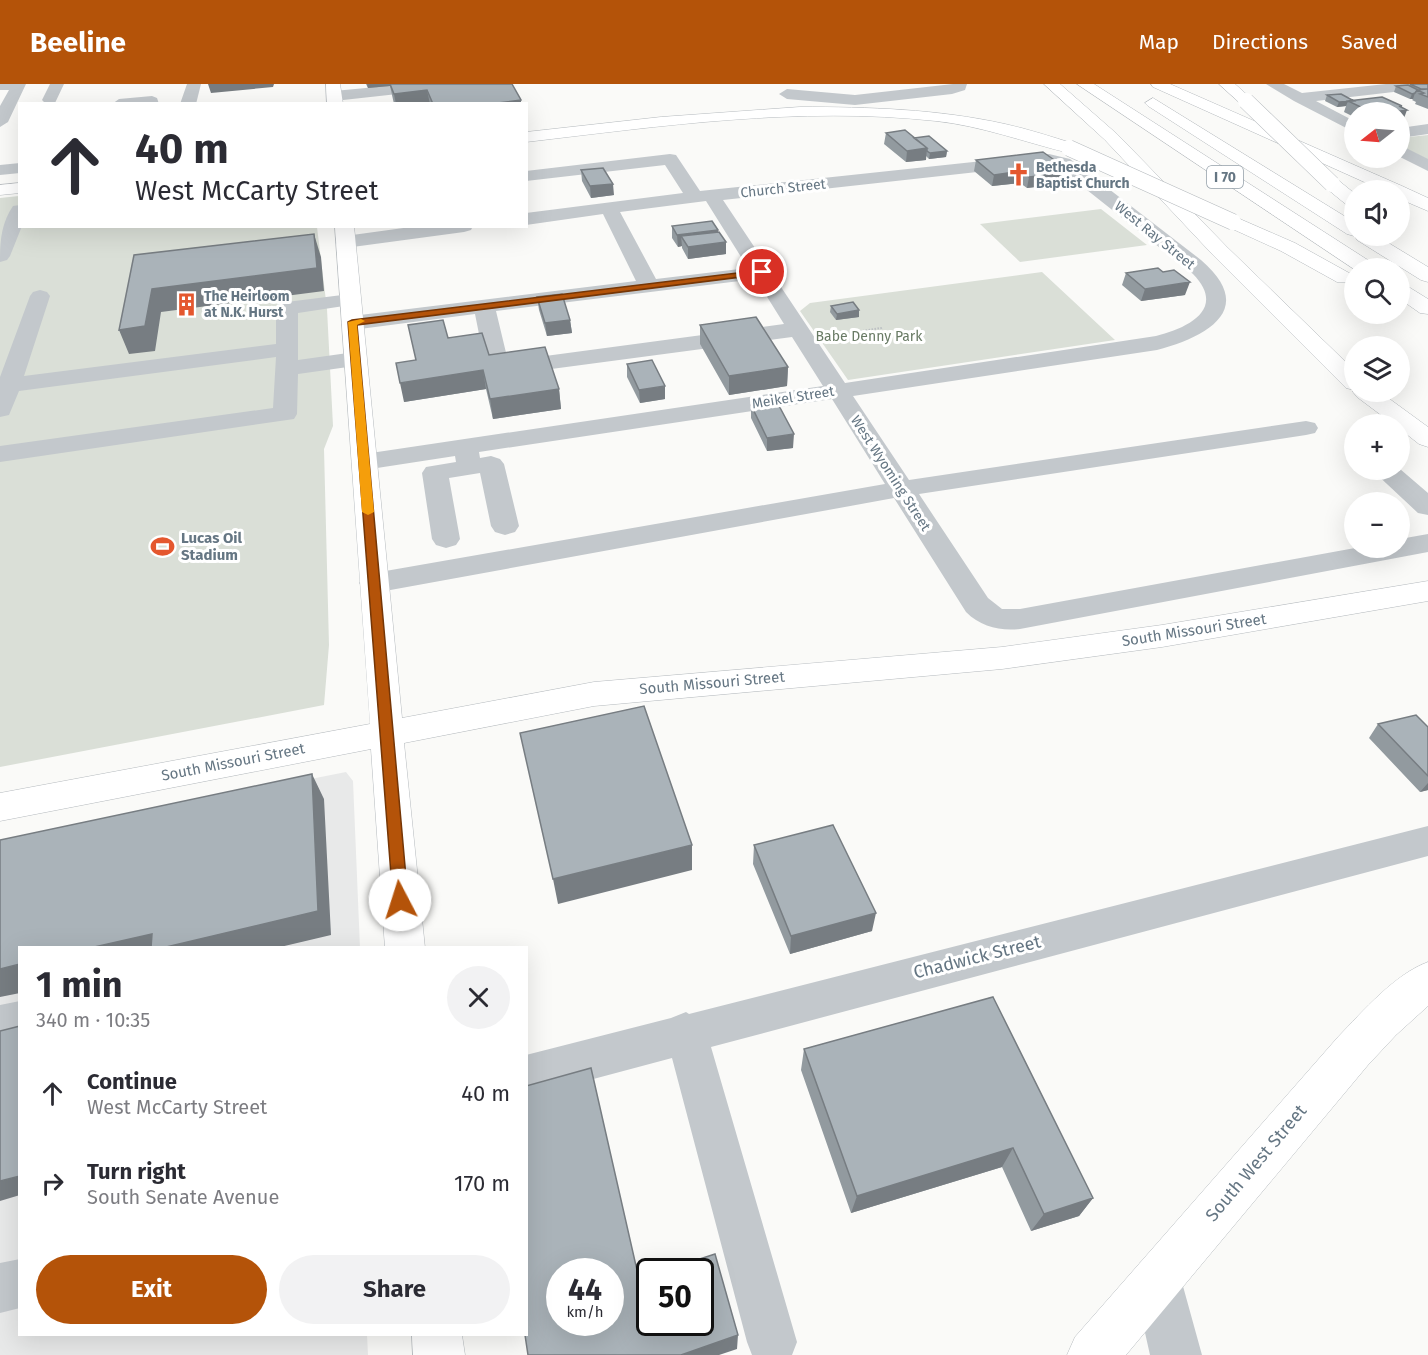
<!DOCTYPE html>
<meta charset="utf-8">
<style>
body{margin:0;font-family:"Fira Sans",sans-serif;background:#f2f2f3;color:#2b2b33;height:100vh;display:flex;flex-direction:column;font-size:22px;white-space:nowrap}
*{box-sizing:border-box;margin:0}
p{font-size:20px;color:#7c7c81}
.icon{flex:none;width:33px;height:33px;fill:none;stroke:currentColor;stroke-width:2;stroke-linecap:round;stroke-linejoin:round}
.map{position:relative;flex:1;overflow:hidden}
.side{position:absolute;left:18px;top:862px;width:510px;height:390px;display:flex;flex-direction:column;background:#fff;border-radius:0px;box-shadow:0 6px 24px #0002}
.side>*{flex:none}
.top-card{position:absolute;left:18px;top:18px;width:510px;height:126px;border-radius:0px;box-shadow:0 6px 24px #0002;background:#fff;color:#2b2b33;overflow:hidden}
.needle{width:39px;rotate:253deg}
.tools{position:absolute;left:1344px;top:18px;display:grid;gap:12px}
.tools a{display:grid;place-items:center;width:66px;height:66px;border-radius:50%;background:#fff;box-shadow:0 6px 24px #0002;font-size:30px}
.speed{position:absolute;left:546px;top:1174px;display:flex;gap:12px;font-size:30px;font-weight:700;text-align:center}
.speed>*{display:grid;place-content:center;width:78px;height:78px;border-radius:50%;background:#fff;box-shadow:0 6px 24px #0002;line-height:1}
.speed small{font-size:15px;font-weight:400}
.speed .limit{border:3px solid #111;border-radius:9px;background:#fff;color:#111}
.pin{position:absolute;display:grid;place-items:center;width:51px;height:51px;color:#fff;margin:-26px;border:3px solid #fff;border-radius:50%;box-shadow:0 2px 6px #0007}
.me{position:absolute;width:66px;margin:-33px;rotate:355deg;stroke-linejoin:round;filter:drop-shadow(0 0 4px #0008)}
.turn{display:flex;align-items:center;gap:21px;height:126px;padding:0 18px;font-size:27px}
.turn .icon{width:78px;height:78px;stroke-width:2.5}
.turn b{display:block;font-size:42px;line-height:51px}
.round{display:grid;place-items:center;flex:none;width:63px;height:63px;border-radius:32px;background:#f2f2f3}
.overview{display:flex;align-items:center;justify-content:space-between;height:102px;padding:0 18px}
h1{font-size:36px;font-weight:700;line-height:45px}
.cta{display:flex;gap:12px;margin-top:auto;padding:12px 18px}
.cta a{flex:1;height:69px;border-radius:36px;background:#b45309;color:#fff;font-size:24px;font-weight:700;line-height:69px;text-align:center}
.cta a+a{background:#f2f2f3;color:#2b2b33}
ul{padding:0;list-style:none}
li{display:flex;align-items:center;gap:18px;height:90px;padding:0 18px}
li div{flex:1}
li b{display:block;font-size:22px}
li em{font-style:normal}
header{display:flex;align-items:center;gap:36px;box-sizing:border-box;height:84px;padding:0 30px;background:#b45309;color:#fff}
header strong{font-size:28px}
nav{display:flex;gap:33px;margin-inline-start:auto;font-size:21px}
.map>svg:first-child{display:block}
</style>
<header>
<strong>Beeline</strong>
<nav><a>Map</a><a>Directions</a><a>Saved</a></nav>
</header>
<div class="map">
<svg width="1428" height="1271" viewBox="0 0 1428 1271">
<rect width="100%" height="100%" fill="#fafaf8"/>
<path fill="#e8e9e9" d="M346,688L353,697L360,864H20V1251H367L368,1271H0V757Z"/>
<path fill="#dadfd7" d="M1428,51V77L1400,62V54Z
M19,112L20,142L317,143L327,225L333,342L324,365L329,561L324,621L0,683V114Z
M1101,125L1147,161L1020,178L980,140Z
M1042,188L1115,256L848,296L800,227L810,219Z"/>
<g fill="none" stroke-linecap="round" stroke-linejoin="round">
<defs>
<path id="major" d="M326,0H340L343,20H327Z
M20,99V109L0,111V101Z
M335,142H354L402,634L594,598L1002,563L1162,541L1428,497V517L1162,563L1002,585L594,622L404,659L425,864H385L371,665L0,737V709L370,640Z
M1428,878V922L1396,951L1368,981L1126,1271H1067L1075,1253L1338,953C1363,927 1395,890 1428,878Z
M412,1251H462L465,1271H413Z"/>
<path id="highway" d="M1044,0H1060L1117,50L1227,163L1354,286V306L1346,304L1213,171L1105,56Z
M1077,0H1094L1374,180L1377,184L1354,185Z
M1151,0H1170L1402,102L1428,114V127L1400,115V106H1382L1153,3Z
M1219,0H1235L1254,17L1246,22L1241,20Z
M1153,14L1354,138V152H1377L1428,183V198L1421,196L1357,156L1355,152H1354L1347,150L1148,22L1145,19Z
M800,23C869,23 937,25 1005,40C1028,45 1052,53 1075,60L1077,64L1069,69C1024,58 982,42 936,37C799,22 662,42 526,58V48L661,33Z
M1332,95L1338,96L1354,109V123L1348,122L1326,104L1323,100L1326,96Z
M1233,132L1295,159L1351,190L1354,194L1351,198H1337L1281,167L1226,142L1224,138L1226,134Z
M1400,200L1407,202L1428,215V230L1420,229L1400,215Z
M1354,306L1380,308L1428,343V363L1419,360L1400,345V340H1393L1357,313L1353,308Z"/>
</defs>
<use href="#major" stroke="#b5babe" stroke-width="1"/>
<use href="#highway" stroke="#b4b9bd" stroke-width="1"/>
<path stroke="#bbbfc2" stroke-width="2" stroke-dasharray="1.5 1.5" stroke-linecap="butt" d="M839,251L881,244L883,248L866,250L870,255"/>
<path fill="#c3c8cc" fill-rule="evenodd" d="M0,0H26L8,38L0,43V22L9,6H0Z
M50,0H64L55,19H45L42,16Z
M187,0H201L196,20H180Z
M408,0H459L452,4L334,17L326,12L334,7Z
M953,0H967L965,6L952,10L855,21L787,15L779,10L787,5L855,11Z
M1266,0H1284L1302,9L1386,0H1428V4L1316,17L1354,37V48L1294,17Z
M152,12L157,14L159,20H112L119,15Z
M1428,40V50L1400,54V44Z
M1400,61L1428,75V87L1400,73Z
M670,70L676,71L700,107L1049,70L1070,75L1201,176C1258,225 1207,253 1157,266L853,312L909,396L1306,337L1315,339L1318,344L1315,349L1306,351L919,410L988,514L1002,525H1020L1355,464H1400V455L1428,450V468L1020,545C1000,547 981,543 966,528L894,414L374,509L364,506L359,499L364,492L374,489L885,400L832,315L479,368L480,374L491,372L500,375L504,380L519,442L515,448L505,451L495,448L491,442L480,389L449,394L460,455L456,461L446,464L436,461L432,455L422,389L426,383L456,378L455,372L364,386L355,383L351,378L355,373L364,370L823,302L792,253L498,292L490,290L486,285L475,230L352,246L344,244L341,239L344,234L352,232L636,197L603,130L526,141V129L683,109L665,81L526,97V87ZM1049,80L1058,83L1193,190C1227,225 1188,244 1156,252L845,299L723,116ZM706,117L748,184L656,195L620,128ZM756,195L784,240L508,277L496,227Z
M20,79V89L0,91V81Z
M20,121V142H22L10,172L7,176L0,178C0,157 1,140 13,122Z
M418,142H473L471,146L464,148L345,164L338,162L335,158L338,154L345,152Z
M40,206L47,208L50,212L24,292L276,260V224L279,219L350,210L357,212L361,216L357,220L298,229V276L355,268L363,270L366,275L363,280L355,282L298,290L297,330L294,335L0,378V362L273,324L276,273L19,307L9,331L0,333V293L30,212L33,208Z
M1400,385L1428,409V431L1418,429L1372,386Z
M1428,742V772L711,963L797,1258L792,1271H752L747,1258L672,974L526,1013V971L671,934L686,928L689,930Z
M20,917V956L0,961V921Z
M1157,1171L1174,1178L1181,1195L1202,1271H1150L1133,1195L1140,1178Z
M20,1175V1224L0,1229V1179Z"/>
<use href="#major" fill="#fff" fill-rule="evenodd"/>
<use href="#highway" fill="#fff" fill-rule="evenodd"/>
<defs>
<path id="highway-bridge" d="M1246,17L1332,100
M1069,64L1233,138"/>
</defs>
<use href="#highway-bridge" stroke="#b4b9bd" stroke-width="17" stroke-linecap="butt"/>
<use href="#highway-bridge" stroke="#fff" stroke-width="16"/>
</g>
<path fill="#929a9f" d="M366,0H512L521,20H394L390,2L368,4Z
M1410,0H1428V25L1415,20L1416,18L1412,16L1413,15H1410L1394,8L1396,2H1409Z
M1327,11L1353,16L1402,22L1403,37L1400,28H1354V33L1344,28L1346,22L1337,23L1325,17Z
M886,49L914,54L947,67L946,73L929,75L926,72V76L906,78L884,60Z
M976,76L1061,94L1053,95L1052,101L1027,104L1020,99L992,102L974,87Z
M581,86L614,111L591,114L582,97Z
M672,142L718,146V148L726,158V170L688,175L682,164V162L678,163L672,154Z
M1126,189L1185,211L1141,217L1122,201Z
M537,213L570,236L572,249L547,252L539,226Z
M831,222L859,226V233L836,236L830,228Z
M700,241L788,283L787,302L729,311L700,260Z
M448,254L489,271L559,305L561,325L493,335L486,305L404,318L416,276Z
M627,280L665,315L640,319L627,293Z
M751,321L793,364L767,367L751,334Z
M1378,640L1428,643V706L1420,708L1369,654Z
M754,761L872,847L790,870L753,780Z
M993,913L1093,1114L1079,1132L1031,1147L1002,1083L851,1129L801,986L804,965Z"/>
<path fill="#777d82" d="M208,0H274L273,3L211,9Z
M367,0H390V2L368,4Z
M427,6L430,20H396L394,10Z
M1415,9L1413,15H1410L1412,10Z
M521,16V20H490Z
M1348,17L1346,22L1337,23L1339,18Z
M1399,22H1402L1399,27L1407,26L1403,37H1400V28H1394Z
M927,64L926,76L906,78L907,67Z
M947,67L946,73L929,75L930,69Z
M1064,83L1061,94L1053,95L1052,101L1027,104L1029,93L1048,85Z
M1022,87L1020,99L992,102L994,91Z
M613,100L614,111L591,114L590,102Z
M718,146V157L681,152L682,162L678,163L677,151Z
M314,150L321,173L324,207L161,228L155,267L129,270L119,246L152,205Z
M726,158V170L688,175V163Z
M1190,198L1185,211L1141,217L1145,205Z
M859,226V233L836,236L837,230Z
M570,236L572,249L547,252L545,239Z
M788,283L787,302L729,311V292Z
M483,286L486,305L404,318L400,299Z
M665,302V315L640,319L639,306Z
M559,305L561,325L493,335L490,315Z
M794,350L793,364L767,367V354Z
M312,690L324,715L331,851L276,864H90Z
M1428,699V706L1420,708Z
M692,761V786L558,820L553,795Z
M876,829L872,847L790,870L791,852Z
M20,880V909L0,913V885Z
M1013,1064L1002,1083L851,1129L857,1112Z
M20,1092V1111L0,1117V1097Z
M1093,1114L1079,1132L1031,1147L1044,1130Z
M738,1251L737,1265L719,1271H681Z"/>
<path fill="#aab3b9" stroke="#777d82" stroke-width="1.5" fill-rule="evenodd" d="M390,0H512L521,16L490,20H433L427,6L394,10Z
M1410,0H1427L1428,1V5H1421Z
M1408,1L1418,6H1417L1415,9L1412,10L1396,2Z
M1427,5H1428V13L1420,10L1424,9L1417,6Z
M1341,10L1354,17L1339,18L1327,11Z
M1382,13L1402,22H1399L1407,26L1394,28L1385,23L1381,24L1388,27L1371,28L1348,17Z
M905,46L927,64L907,67L886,49Z
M929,52L947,67L930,69L927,67V64L914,54Z
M1043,68L1064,83L1048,85L1054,90L1029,93L1022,87L994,91L976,76Z
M603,84L613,100L590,102L581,86Z
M712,137L718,146L677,151L672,142Z
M719,148L726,158L688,163L681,152Z
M314,150L317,184L152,205L145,242L119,246L134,171Z
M1158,184L1163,188L1174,186L1190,198L1145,205L1126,189Z
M562,210L570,236L545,239L537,213Z
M853,218L859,226L837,230L831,222Z
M756,233L788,283L729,292L700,241Z
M443,236L448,254L482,249L489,271L545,263L559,305L490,315L483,286L400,299L396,279L416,276L408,241Z
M652,276L665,302L639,306L627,280Z
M777,318L794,350L767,354L751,321Z
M644,622L692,761L553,795L520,649Z
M1416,631L1428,643V692L1378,640Z
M312,690L318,827L162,864H151L152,850L90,864H20V880L0,885V756Z
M833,741L876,829L791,852L754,761Z
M993,913L1093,1114L1044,1130L1013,1064L857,1112L804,965Z
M20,942V1092L0,1097V947Z
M591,984L639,1195L650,1192V1239H700V1188H660L715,1170L738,1251L681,1271H528L525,1251H526V1002ZM560,1188H610V1239H560Z"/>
<path fill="#b45309" stroke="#753606" stroke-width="1.5" d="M762,186H765V190L357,241L408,816L406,820L400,822L395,820L393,816L348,238L352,236Z"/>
<path fill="#f59e0b" d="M361,235L365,237L357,241L374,428L368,431L362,428L348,238Z"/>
<defs>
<symbol id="church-bare" viewBox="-9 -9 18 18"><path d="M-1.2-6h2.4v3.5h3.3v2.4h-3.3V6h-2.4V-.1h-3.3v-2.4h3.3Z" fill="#e4572e" stroke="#fff" stroke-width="2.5" paint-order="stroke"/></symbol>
<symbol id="building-bare" viewBox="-9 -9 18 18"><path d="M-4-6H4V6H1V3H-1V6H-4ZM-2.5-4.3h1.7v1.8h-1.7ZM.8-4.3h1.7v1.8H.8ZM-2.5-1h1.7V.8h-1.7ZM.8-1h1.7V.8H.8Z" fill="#e4572e" stroke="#fff" stroke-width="2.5" paint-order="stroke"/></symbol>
<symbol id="stadium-bare" viewBox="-9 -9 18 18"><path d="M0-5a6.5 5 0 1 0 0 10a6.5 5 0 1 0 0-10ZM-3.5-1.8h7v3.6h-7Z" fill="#e4572e" stroke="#fff" stroke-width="2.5" paint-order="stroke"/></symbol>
</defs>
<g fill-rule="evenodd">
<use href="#church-bare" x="1002" y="74" width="33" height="33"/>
<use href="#building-bare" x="170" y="204" width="33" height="33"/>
<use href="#stadium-bare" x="146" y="446" width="33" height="33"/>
</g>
<g text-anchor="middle" stroke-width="6" stroke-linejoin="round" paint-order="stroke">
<g font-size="14" font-weight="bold" fill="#657683" stroke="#fff" text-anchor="start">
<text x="1036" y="88">Bethesda<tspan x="1036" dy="16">Baptist Church</tspan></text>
<text x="204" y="217">The Heirloom<tspan x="204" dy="16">at N.K. Hurst</tspan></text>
</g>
<rect fill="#fff" stroke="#939fa8" stroke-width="1.5" x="1207" y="82" width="36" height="22" rx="4.5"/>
<g font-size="14" font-weight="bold" fill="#657683">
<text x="1225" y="98">I 70</text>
</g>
<g font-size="14" fill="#657683" stroke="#fff">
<text transform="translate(783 104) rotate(-6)" y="5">Church Street</text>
<text transform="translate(1155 151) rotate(39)" y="5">West Ray Street</text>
<text transform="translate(793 313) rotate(-9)" y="5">Meikel Street</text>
<text transform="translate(891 389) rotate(57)" y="5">West Wyoming Street</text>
</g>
<g font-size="14" fill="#687a64" stroke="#fff">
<text x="869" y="257">Babe Denny Park</text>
</g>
<g font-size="15" font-weight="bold" fill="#657683" stroke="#fff" text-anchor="start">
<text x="181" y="459">Lucas Oil<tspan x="181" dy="17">Stadium</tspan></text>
</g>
<g font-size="15" fill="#657683" stroke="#fff">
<text transform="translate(1194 546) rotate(-9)" y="5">South Missouri Street</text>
<text transform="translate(712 599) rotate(-5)" y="5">South Missouri Street</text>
<text transform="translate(233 678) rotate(-11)" y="5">South Missouri Street</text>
</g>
<g font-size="18" fill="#657683" stroke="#fff">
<text transform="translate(977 873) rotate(-14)" y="6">Chadwick Street</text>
<text transform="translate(1256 1079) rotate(-50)" y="6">South West Street</text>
</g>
</g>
</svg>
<div class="tools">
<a><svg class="needle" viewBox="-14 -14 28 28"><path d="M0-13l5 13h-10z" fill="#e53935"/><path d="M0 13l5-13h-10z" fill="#7c7c81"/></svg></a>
<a><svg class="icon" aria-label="sound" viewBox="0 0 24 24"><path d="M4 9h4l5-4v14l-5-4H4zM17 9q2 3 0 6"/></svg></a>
<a><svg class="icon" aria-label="search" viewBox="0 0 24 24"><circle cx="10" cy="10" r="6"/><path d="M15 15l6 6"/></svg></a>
<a><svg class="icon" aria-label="layers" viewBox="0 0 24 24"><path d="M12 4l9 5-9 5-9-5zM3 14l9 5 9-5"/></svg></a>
<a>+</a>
<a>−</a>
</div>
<div class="speed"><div>44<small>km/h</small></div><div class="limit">50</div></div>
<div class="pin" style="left:762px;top:188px;background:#d93025"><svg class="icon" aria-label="arrive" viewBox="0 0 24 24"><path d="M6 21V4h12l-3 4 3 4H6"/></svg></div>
<svg class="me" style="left:400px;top:816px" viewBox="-20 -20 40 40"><circle r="19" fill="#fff"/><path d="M0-13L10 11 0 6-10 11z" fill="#b45309"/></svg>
<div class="top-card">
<div class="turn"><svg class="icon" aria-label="ahead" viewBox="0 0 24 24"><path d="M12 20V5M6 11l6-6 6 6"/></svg><div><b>40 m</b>West McCarty Street</div></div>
</div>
<section class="side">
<div class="overview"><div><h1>1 min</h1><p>340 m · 10:35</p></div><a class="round"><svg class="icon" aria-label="close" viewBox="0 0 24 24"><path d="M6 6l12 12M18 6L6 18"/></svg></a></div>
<ul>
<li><svg class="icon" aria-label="ahead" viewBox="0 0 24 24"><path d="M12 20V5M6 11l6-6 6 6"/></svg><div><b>Continue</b><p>West McCarty Street</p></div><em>40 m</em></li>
<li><svg class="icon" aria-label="right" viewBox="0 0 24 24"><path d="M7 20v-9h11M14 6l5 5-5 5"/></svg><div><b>Turn right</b><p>South Senate Avenue</p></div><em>170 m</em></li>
</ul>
<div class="cta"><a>Exit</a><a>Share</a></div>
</section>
</div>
